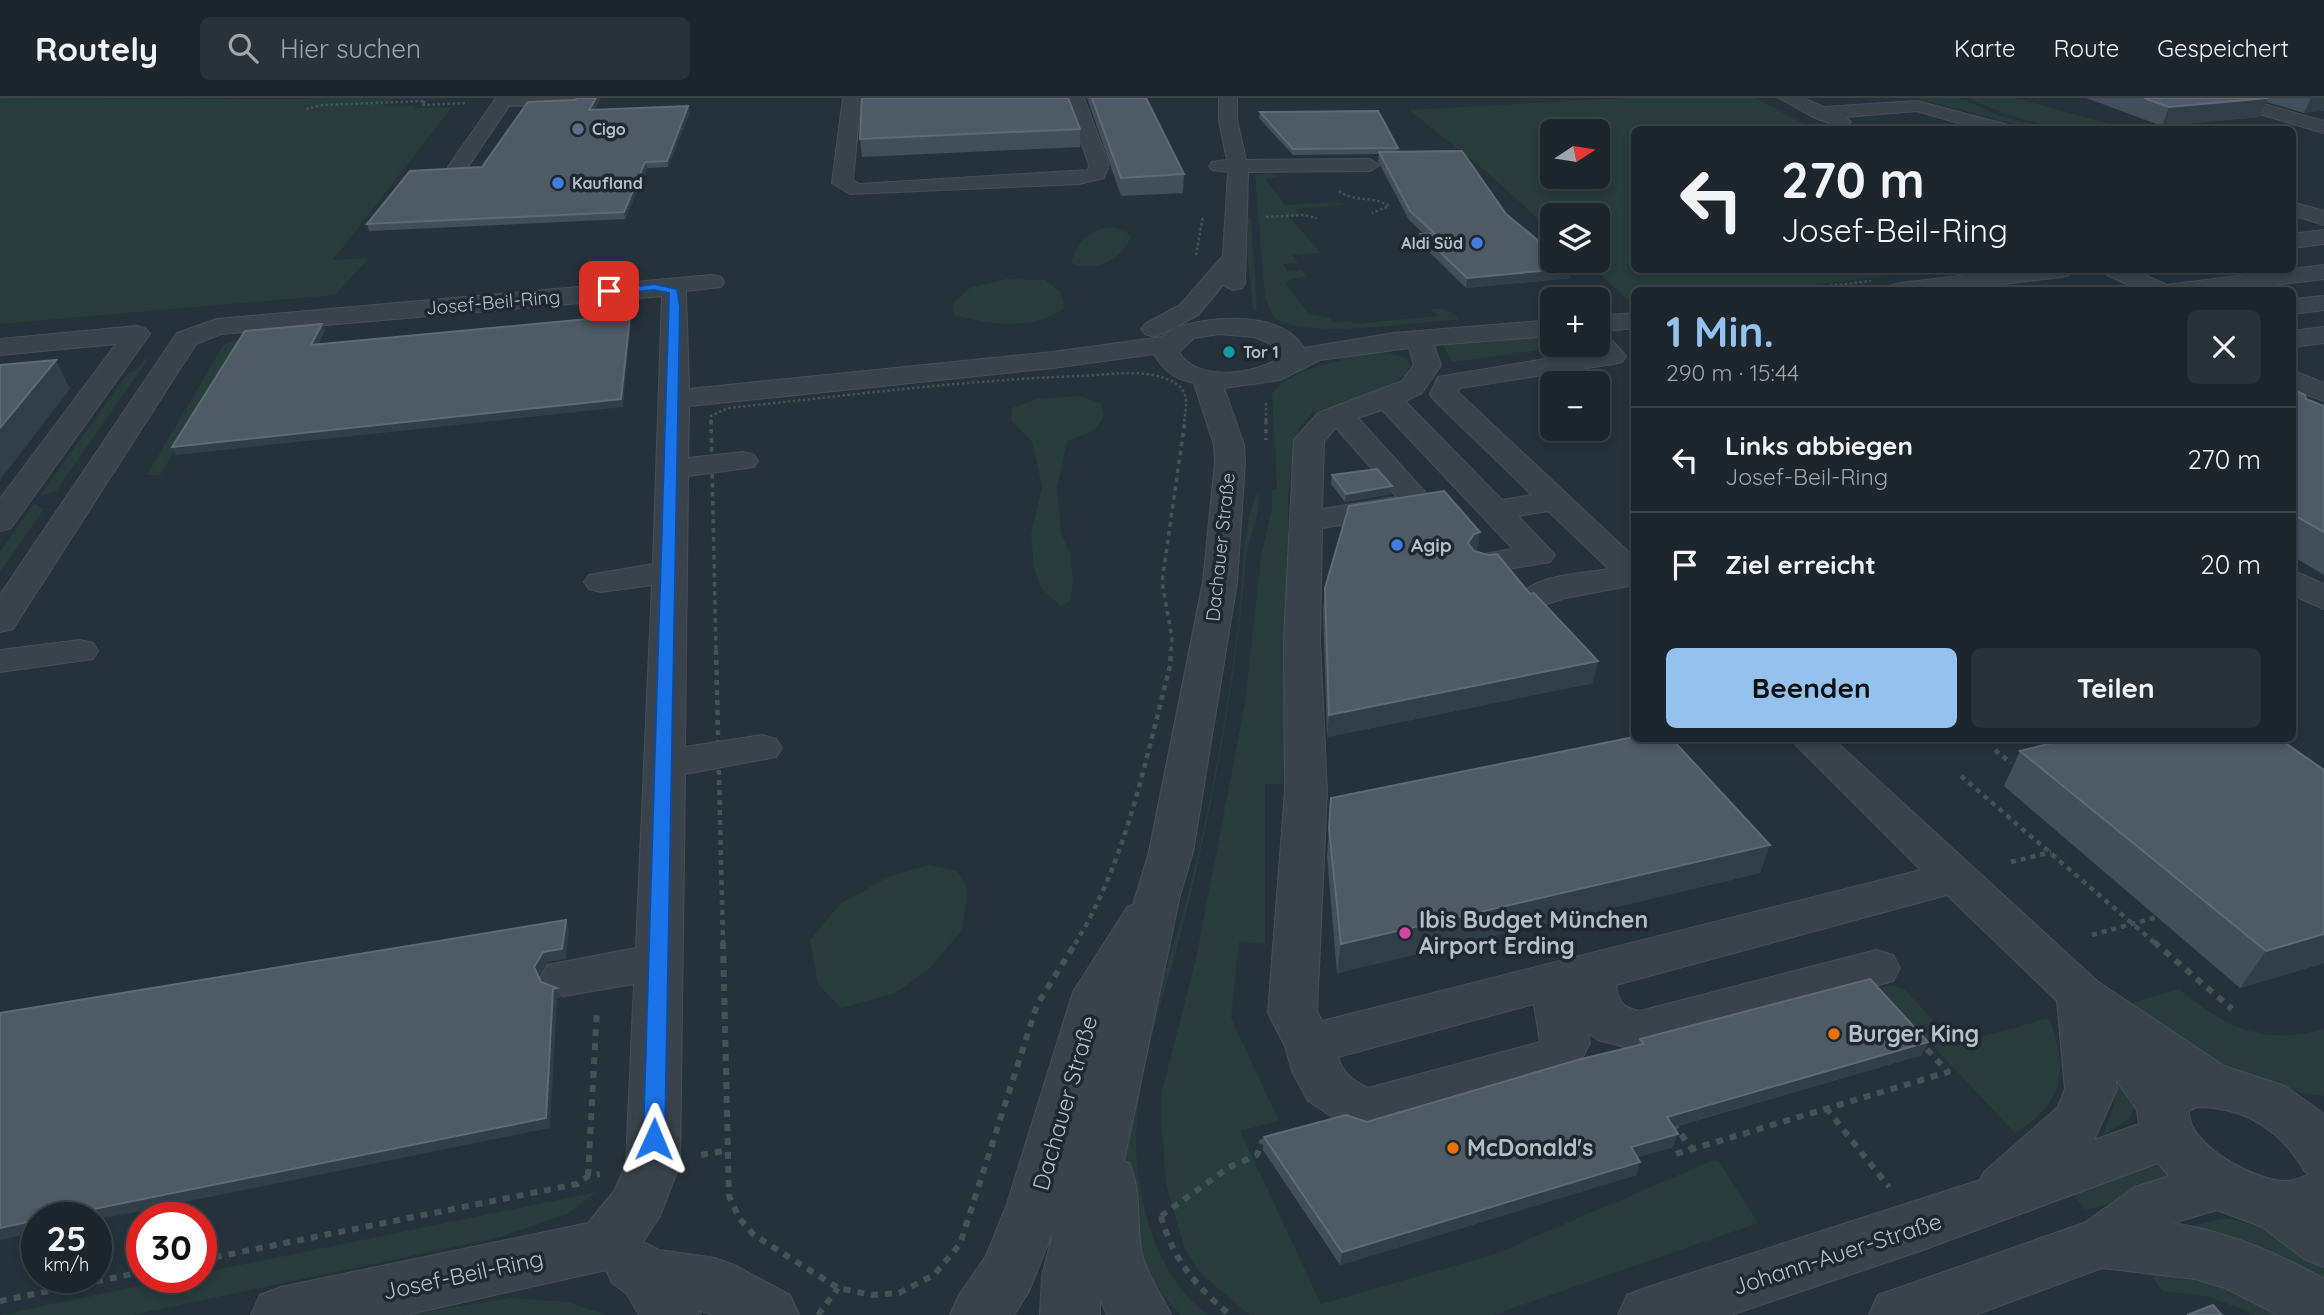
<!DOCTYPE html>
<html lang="de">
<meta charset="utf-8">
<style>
body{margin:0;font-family:Quicksand,sans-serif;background:#293238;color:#f1f3f6;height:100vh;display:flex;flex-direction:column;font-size:26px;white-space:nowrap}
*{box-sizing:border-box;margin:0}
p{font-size:23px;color:#a0a5a9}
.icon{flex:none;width:38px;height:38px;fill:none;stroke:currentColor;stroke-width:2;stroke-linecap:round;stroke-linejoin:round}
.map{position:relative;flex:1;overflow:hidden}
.details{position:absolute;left:1631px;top:189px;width:665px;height:455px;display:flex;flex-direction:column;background:#1c262c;border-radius:10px;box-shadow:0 4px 10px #0003,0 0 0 2px #3a4348}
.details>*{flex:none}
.top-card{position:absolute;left:1631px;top:28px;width:665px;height:147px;border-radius:10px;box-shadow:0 4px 10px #0003,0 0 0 2px #3a4348;background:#1c262c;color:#f1f3f6;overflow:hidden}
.needle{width:46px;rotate:78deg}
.controls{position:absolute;left:1540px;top:21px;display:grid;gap:14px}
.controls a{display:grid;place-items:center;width:70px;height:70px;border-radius:10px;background:#1c262c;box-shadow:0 4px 10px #0003,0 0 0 2px #3a4348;font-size:35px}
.speed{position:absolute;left:21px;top:1104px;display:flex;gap:14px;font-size:35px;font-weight:700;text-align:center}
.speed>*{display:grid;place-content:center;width:91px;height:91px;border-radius:50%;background:#1c262c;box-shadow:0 4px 10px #0003,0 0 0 2px #3a4348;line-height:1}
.speed small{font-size:18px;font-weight:400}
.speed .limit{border:10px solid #d22;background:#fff;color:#111}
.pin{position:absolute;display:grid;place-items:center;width:60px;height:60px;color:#fff;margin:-30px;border-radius:14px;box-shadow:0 4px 10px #0006}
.me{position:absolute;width:77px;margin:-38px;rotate:1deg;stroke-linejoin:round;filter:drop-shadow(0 0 5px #0008)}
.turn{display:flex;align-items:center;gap:24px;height:147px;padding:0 35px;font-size:32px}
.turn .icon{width:91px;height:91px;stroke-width:2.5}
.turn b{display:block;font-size:49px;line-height:60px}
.round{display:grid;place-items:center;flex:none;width:74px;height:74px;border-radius:10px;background:#293238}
.overview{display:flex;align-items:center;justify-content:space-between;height:119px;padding:0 35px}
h1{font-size:42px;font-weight:800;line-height:52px;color:#94c1ed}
.button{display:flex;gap:14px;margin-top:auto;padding:14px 35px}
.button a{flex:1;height:80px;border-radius:10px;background:#94c1ed;color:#111;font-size:28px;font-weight:800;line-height:80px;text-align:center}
.button a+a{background:#293238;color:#f1f3f6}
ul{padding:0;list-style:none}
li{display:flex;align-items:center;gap:21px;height:105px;padding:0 35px;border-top:2px solid #3a4348}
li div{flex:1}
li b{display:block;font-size:26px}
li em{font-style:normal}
header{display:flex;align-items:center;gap:42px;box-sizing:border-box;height:98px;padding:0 35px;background:#1c262c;border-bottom:2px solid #3a4348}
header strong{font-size:33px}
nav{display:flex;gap:38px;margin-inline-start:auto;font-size:24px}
.search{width:490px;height:63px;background:#293238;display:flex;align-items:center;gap:18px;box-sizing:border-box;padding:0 24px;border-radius:10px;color:#a0a5a9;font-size:26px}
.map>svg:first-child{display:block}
</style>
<header>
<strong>Routely</strong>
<div class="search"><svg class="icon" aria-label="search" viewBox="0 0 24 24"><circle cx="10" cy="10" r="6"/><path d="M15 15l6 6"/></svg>Hier suchen</div>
<nav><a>Karte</a><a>Route</a><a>Gespeichert</a></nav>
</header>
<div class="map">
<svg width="2324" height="1217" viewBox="0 0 2324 1217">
<rect width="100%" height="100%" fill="#26323b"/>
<path fill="#283c3c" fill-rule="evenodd" d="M0,0L301,1L318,0H473L398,1L379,5L388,8H415L414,10L452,9L333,162L369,160L335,197L0,226Z
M1625,0H1755L1813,31L1634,32V172H1941L1766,192H1634V207L1585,163H1598V117H1552V133L1482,70L1409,12ZM1552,33H1598V79H1552Z
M1916,0H1959L1998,17L2049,31H2035Z
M1968,0H2015L2128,31H2060L2005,16Z
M1272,75L1279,79L1265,81L1285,107L1339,104L1343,107L1296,111L1300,117L1289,119L1321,155L1293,157L1298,165L1283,166L1288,174L1302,172L1306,178L1289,182L1286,186L1309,216L1330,220L1334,225L1351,223L1354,226L1437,218L1431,211C1442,210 1452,212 1459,221C1416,224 1307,242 1274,220L1265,200L1255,76Z
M1248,121H1251L1257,211H1253L1245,135Z
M1110,129L1124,132L1131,139C1120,163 1096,175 1071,165C1079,142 1086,134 1110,129Z
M1007,181L1045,182L1061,194L1064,210C1034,233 989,227 955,217L953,205L970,190Z
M1550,238L1552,247H1580L1583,250L1578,256L1570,248L1452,264L1443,246Z
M247,240L240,243L160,377H147L224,246Z
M1383,253L1407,261L1410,267L1407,276L1387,290L1367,301L1312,315L1299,330L1288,394L1289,524L1283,686H1265V846L1239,844L1231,920L1279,1023L1240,1033L1321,1206L1492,1157L1714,1062L1719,1064L1758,1125L1493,1217H1250L1200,1175L1184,1149L1166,1085L1161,1019L1162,993L1196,861L1245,605L1261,458L1272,410V392L1277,390L1272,295C1286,277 1317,267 1340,263L1341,257Z
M145,261H148L56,393L39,399L129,274L136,273Z
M1079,298L1101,305L1104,318L1095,332L1067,343L1057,390L1061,435L1070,456L1073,482L1071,502L1061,508L1041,490L1034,469L1031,436L1042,389L1032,343L1011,323L1012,310L1037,301Z
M1258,394C1262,416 1248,439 1246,461C1236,581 1215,698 1186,815C1169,886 1138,965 1136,1037C1135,1097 1156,1183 1209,1217H1181C1139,1177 1124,1120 1125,1063C1127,975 1169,871 1191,785C1212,701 1227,614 1238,529C1242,493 1242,424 1258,394Z
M34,406L44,411L0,474V454Z
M928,767L957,773L968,791L962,832L929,871L895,895L841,910L818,886L810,842L840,806L888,779Z
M1892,887L1905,892L1955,946L2049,920C2068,970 2065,1005 2015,1035L1880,891Z
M2179,891C2227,930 2261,948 2324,931V998L2280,991L2229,973L2128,906Z
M2120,970L2136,1004L2129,1022L2103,1037L2115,1005Z
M2160,1058L2185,1086L2086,1112L2071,1095L2104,1085Z
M597,1094L567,1116L500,1139L132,1217H0L178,1180H201V1175Z
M2225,1120C2266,1128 2294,1143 2324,1172V1186L2179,1131Z
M2151,1177C2201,1177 2240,1196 2284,1217H2256L2210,1199L2162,1193Z
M511,1200L569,1204L606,1217H407Z"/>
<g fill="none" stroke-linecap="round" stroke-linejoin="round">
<defs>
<path id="minor" d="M496,0H585L576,5L509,8L465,73H451L448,69Z
M843,0H861L853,82L860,86L1088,72L1089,67L1066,0H1084L1109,67L1104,80L1079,86L850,96L832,85Z
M1219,0H1237V22L1246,62L1370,61L1380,67L1370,73L1248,74L1245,185L1242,190L1233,192L1223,187L1198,217L1176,229C1213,219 1280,211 1304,250L1394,235L1552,222V238L1434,247L1441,267L1422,295L1405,303L1502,402L1532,397L1434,302L1430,296L1438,279L1593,253L1588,247H1598V235L1607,237L1626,258L1622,264L1613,266L1460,290L1458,294L1634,459V487L1565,500L1535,510L1523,507L1518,500C1534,476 1582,476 1609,471L1548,413L1518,418L1555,457L1550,464L1485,475L1473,472L1468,465L1473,458L1513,451L1382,312L1358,320L1434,404L1429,411C1396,419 1358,424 1322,430L1320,543L1327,693L1317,913L1322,923L1921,772L1789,640H1832L2097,883L2224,968L2285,988L2324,1016V1169L2304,1161L2262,1129L2217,1112L2173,1125C2226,1133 2278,1155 2324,1181V1217H2278L2225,1190L2195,1181L2102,1170L1975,1217H1869L1878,1197L2084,1125L2135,1089L2169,1078L2158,1065L1920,1153L1731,1217H1618L1627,1197L1648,1189L1980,1082L1984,1074L2058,1009L2065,991L2057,903L1947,797L1616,887C1618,904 1623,910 1640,913L1876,852L1893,857L1900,870L1893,883L1640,953L1598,942L1588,935L1590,945L1575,974L1364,1035L1346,1028L1308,1003L1292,973L1285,948L1268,915L1285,693L1284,543L1294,342L1318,315L1402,283L1414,267L1409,250L1320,262L1280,282L1224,290L1244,347L1245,364L1237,484L1193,754L1180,797L1124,1063L1129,1065C1142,1092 1136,1123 1141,1152C1146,1177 1161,1194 1171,1217H1107L1100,1201V1217H1040L1042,1178L1054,1131L1029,1193L1014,1217H950L959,1197L986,1158L1007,1106L1073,894L1128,808L1133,807L1149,754L1203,484L1215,364L1214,347L1194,285C1175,281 1164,273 1154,256L1053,270L689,308L688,360L743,354L754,357L758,363L754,369L688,378L685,649L762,637L776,641L782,650L776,659L685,676L680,1066L660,1118L643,1144L659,1152L715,1160L736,1168L790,1197L799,1217H713L698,1212L701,1217H639L627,1196L612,1185L606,1172L406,1217H251L260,1197L281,1189L588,1125L615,1092L626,1066L634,886L564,898L547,893L540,880L547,867L636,850L652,487L601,494L589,491L584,484L589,477L653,466L662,198L221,236L196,246L18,523L13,531L0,534V497L177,235L217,221L712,177L721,179L724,184L721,189L686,193L689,291L1053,254L1162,239L1174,230L1154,239L1145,236L1141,231L1145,226L1180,207L1223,158L1228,74L1212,72L1209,68L1212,64L1227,62L1219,22ZM1219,236L1255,239L1277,249L1280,260C1254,276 1198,285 1179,254L1194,240ZM1336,330L1397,399L1322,411L1324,343ZM1534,906L1540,944L1368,990C1353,982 1343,976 1338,959ZM2116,982L2137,1012L2139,1026L2094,1042L2117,991ZM2197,1009C2245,1009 2282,1033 2305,1074L2310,1076C2301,1079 2294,1084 2284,1083C2255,1082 2187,1047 2189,1013Z
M1779,0H1803L1824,9L1917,3L2012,28L2014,32H1982L1917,13L1845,19L1851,24L1842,30L1813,19Z
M2215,0H2243L2324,23V35L2218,4Z
M2292,104L2324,113V127L2292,117Z
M2324,132V146L2292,150V136Z
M2324,167V181L2231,192H2140L2107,177L2103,172H2133L2167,187Z
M2008,172H2073L2069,177L2061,179L1955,192H1889L1892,187L1901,185Z
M2324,198V212L2292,216V201Z
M1634,215V230L1598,234V218Z
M137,228L146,231L150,236L11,430L0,433V401L116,246L0,257V241Z
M2324,229V245L2292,249V233Z
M2292,272L2324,285V303L2292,291Z
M2292,472L2324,486V511L2292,497Z
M80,542L93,545L98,553L93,561L0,574V552Z"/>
</defs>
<use href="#minor" stroke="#464f57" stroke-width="2"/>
<path stroke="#415453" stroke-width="2.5" stroke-dasharray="2.5 2.5" stroke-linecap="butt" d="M306,11L323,7L425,3L422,7L467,5
M1339,93C1354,105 1373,97 1389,108L1372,115
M1266,119L1303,117L1317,120
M1196,157L1203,118
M1795,192L1871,183
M1266,305V324
M711,324V318L728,310C845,298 962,282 1080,278C1109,277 1149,269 1175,285C1190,294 1186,309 1184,324"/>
<path stroke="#415453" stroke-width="3.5" stroke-dasharray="4.5 4.5" stroke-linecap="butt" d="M711,322L716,553
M1266,322V342
M1171,553L1172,540L1162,484L1185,322"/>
<path stroke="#415453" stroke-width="4.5" stroke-dasharray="5 5" stroke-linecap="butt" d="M716,552L723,846
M1995,652L2011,665
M1961,678L2156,846
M2011,764L2051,754
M2092,837L2157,819
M1075,846C1127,762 1145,663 1170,568L1171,552"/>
<path stroke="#415453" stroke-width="6" stroke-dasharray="7 7" stroke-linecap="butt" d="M723,844L729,1098L739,1120L754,1137L838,1190L872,1197L899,1195L934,1177L960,1146L1037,907L1076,844
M2154,844L2232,911
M1826,1010L1889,1089
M1673,1025L1692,1051
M1676,1056L1948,974L1923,947
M701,1057L728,1052
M588,1078L597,911
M1161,1118C1173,1162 1196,1188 1230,1217
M1161,1118L1229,1069L1257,1057L1262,1044L1269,1042
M201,1162L577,1086L588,1078L600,1076
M0,1203L142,1174
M818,1217L838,1190"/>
<use href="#minor" fill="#3a434b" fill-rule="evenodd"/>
</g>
<path fill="#424e59" d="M1087,0H1146L1184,76L1183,95L1121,98Z
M2086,0H2324L2304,15L2266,4L2259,19L2162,28Z
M575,2L594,12L690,14L668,69L647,70L625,121L369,133L367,126L482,69Z
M1260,14L1398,50L1397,54L1506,116L1572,170L1570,180L1466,190L1420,145L1421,136H1424L1409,122L1378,63L1379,56L1293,57L1259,20Z
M1080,31V49L862,59L860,41Z
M2292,291L2306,301L2324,308V477L2292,458Z
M1332,377L1392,388L1391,396L1345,404L1331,386Z
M1477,454L1593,585L1327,639L1323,511L1325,490Z
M2020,653L2324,672V865L2240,890L2004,688Z
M1331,700L1760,775L1337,875L1327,759Z
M1640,941L1922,957L1674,1029L1673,1049L1638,1059L1640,1064L1636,1077L1340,1167L1263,1052L1264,1039L1367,1024L1638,948Z"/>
<path fill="#313e48" d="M596,0H601L591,18L589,12Z
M2268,0L2259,19L2162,28L2169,9Z
M2311,0H2324V13L2304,15Z
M688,8L690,14L668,69L667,63Z
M645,64L647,70L625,121L624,114Z
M1572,170L1570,180L1466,190L1467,180Z
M630,217L631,225L623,309L176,357L172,349Z
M322,226L325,233L314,255L311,247Z
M56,262L70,291L0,382V330Z
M1392,388L1391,396L1345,404L1346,396Z
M1480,434L1477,455L1471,456L1468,445L1474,436Z
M1598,563L1593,585L1327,639L1329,617Z
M1770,747L1760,775L1337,875L1341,846Z
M566,822L569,832L566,861L547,864L538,879L534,869Z
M2324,836V865L2240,890L2266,853Z
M557,890L561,900L557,901L550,1030L96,1122V1120H49L553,891Z
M1928,944L1922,957L1662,1032L1667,1019Z
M1678,1036L1673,1049L1627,1062L1631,1049Z
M1640,1064L1636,1077L1340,1167L1342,1154Z
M37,1122V1134L0,1142V1130Z"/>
<path fill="#4e5a65" stroke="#5e6a74" stroke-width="2" d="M578,0H596L589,12L688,8L667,63L645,64L624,114L367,126L410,73L482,69L528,4L575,2Z
M862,0H1068L1080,31L860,41Z
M1092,0H1146L1184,76L1121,80Z
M2144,0H2268L2169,9Z
M1378,13L1398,50L1293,51L1260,14Z
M2074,29L2079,32H2051Z
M1462,53L1506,116L1552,154V163H1563L1572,170L1467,180L1421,136L1434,135L1410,113L1379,54Z
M630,217L621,301L172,349L245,233L322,226L311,247Z
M56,262L0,330V267Z
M2292,291L2305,297L2306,301L2324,308V434L2292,416Z
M1377,371L1392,388L1346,396L1332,377Z
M1444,393L1480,434L1474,436L1468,445L1474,453L1488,457L1497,456L1530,496L1534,495L1598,563L1329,617L1325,490L1349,408Z
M1634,639V640H1671L1770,747L1341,846L1329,730L1331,700Z
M2072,640H2278L2324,672V836L2266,853L2020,653Z
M566,822L562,851L543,854L534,869L541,884L557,890L553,891L546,1020L49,1120H37V1122L0,1130V915Z
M1870,881L1928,944L1667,1019L1678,1036L1631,1049L1640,1064L1342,1154L1264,1039L1346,1017L1367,1024L1581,961L1644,946L1640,941Z
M2213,1207L2222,1217H2187Z"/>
<path fill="#1a73e8" stroke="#114b97" stroke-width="2" d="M654,186L677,191L680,208L665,1041L662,1047L654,1050L646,1047L643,1041L669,195L654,192L609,196L604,193Z"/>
<circle fill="#5c6f8a" stroke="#1f2830" stroke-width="2.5" cx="578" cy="31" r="7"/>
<g fill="#3f7fe0" stroke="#1f2830" stroke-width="2.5">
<circle cx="558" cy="85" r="7"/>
<circle cx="1477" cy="145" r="7"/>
<circle cx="1397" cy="447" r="7"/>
</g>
<circle fill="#0f9aa8" stroke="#1f2830" stroke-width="2.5" cx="1229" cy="254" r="7"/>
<circle fill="#d1479c" stroke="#1f2830" stroke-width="2.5" cx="1405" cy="835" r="7"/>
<g fill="#e8710a" stroke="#1f2830" stroke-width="2.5">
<circle cx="1834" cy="936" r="7"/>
<circle cx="1453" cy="1050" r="7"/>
</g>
<g text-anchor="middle" stroke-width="7" stroke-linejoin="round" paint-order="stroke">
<g font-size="16" font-weight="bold" fill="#b5bec7" stroke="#1f2830" text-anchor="start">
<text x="592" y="37">Cigo</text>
<text x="572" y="91">Kaufland</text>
<text x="1463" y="151" text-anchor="end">Aldi Süd</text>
<text x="1243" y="260">Tor 1</text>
</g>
<g font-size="19" fill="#b5bec7" stroke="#1f2830">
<text transform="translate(493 204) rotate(-5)" y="7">Josef-Beil-Ring</text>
<text transform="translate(1220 449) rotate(-84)" y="7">Dachauer Straße</text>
</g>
<g font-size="19" font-weight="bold" fill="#b5bec7" stroke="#1f2830" text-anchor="start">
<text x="1411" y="454">Agip</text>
</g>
<g font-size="23" font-weight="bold" fill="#b5bec7" stroke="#1f2830" text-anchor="start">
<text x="1419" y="830">Ibis Budget München<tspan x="1419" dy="26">Airport Erding</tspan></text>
<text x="1848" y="944">Burger King</text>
<text x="1467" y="1058">McDonald's</text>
</g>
<g font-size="23" fill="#b5bec7" stroke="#1f2830">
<text transform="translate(1065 1005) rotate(-74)" y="8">Dachauer Straße</text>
<text transform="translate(1837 1156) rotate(-18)" y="8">Johann-Auer-Straße</text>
<text transform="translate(463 1177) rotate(-12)" y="8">Josef-Beil-Ring</text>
</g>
</g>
</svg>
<div class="controls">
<a><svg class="needle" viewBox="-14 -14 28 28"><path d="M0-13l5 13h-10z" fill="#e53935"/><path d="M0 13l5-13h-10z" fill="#a0a5a9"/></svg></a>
<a><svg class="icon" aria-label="layers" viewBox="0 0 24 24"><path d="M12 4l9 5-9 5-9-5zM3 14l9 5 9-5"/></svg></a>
<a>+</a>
<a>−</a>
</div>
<div class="speed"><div>25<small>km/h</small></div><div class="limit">30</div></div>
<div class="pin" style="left:609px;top:193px;background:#d93025"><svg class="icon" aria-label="arrive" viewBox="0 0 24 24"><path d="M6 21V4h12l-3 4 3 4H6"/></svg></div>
<svg class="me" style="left:654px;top:1041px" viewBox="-20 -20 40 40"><path d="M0-17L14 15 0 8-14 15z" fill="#1a73e8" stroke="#fff" stroke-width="4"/></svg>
<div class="top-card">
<div class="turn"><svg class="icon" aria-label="left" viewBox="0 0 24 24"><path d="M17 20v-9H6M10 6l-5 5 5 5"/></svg><div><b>270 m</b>Josef-Beil-Ring</div></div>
</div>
<section class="details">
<div class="overview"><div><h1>1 Min.</h1><p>290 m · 15:44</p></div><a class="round"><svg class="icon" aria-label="close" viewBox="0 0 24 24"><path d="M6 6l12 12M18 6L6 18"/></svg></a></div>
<ul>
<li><svg class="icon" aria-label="left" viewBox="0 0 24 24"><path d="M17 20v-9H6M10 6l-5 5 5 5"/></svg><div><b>Links abbiegen</b><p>Josef-Beil-Ring</p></div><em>270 m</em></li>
<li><svg class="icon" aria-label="arrive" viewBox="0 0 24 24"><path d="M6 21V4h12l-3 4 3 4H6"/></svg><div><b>Ziel erreicht</b></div><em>20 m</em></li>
</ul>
<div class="button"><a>Beenden</a><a>Teilen</a></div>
</section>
</div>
